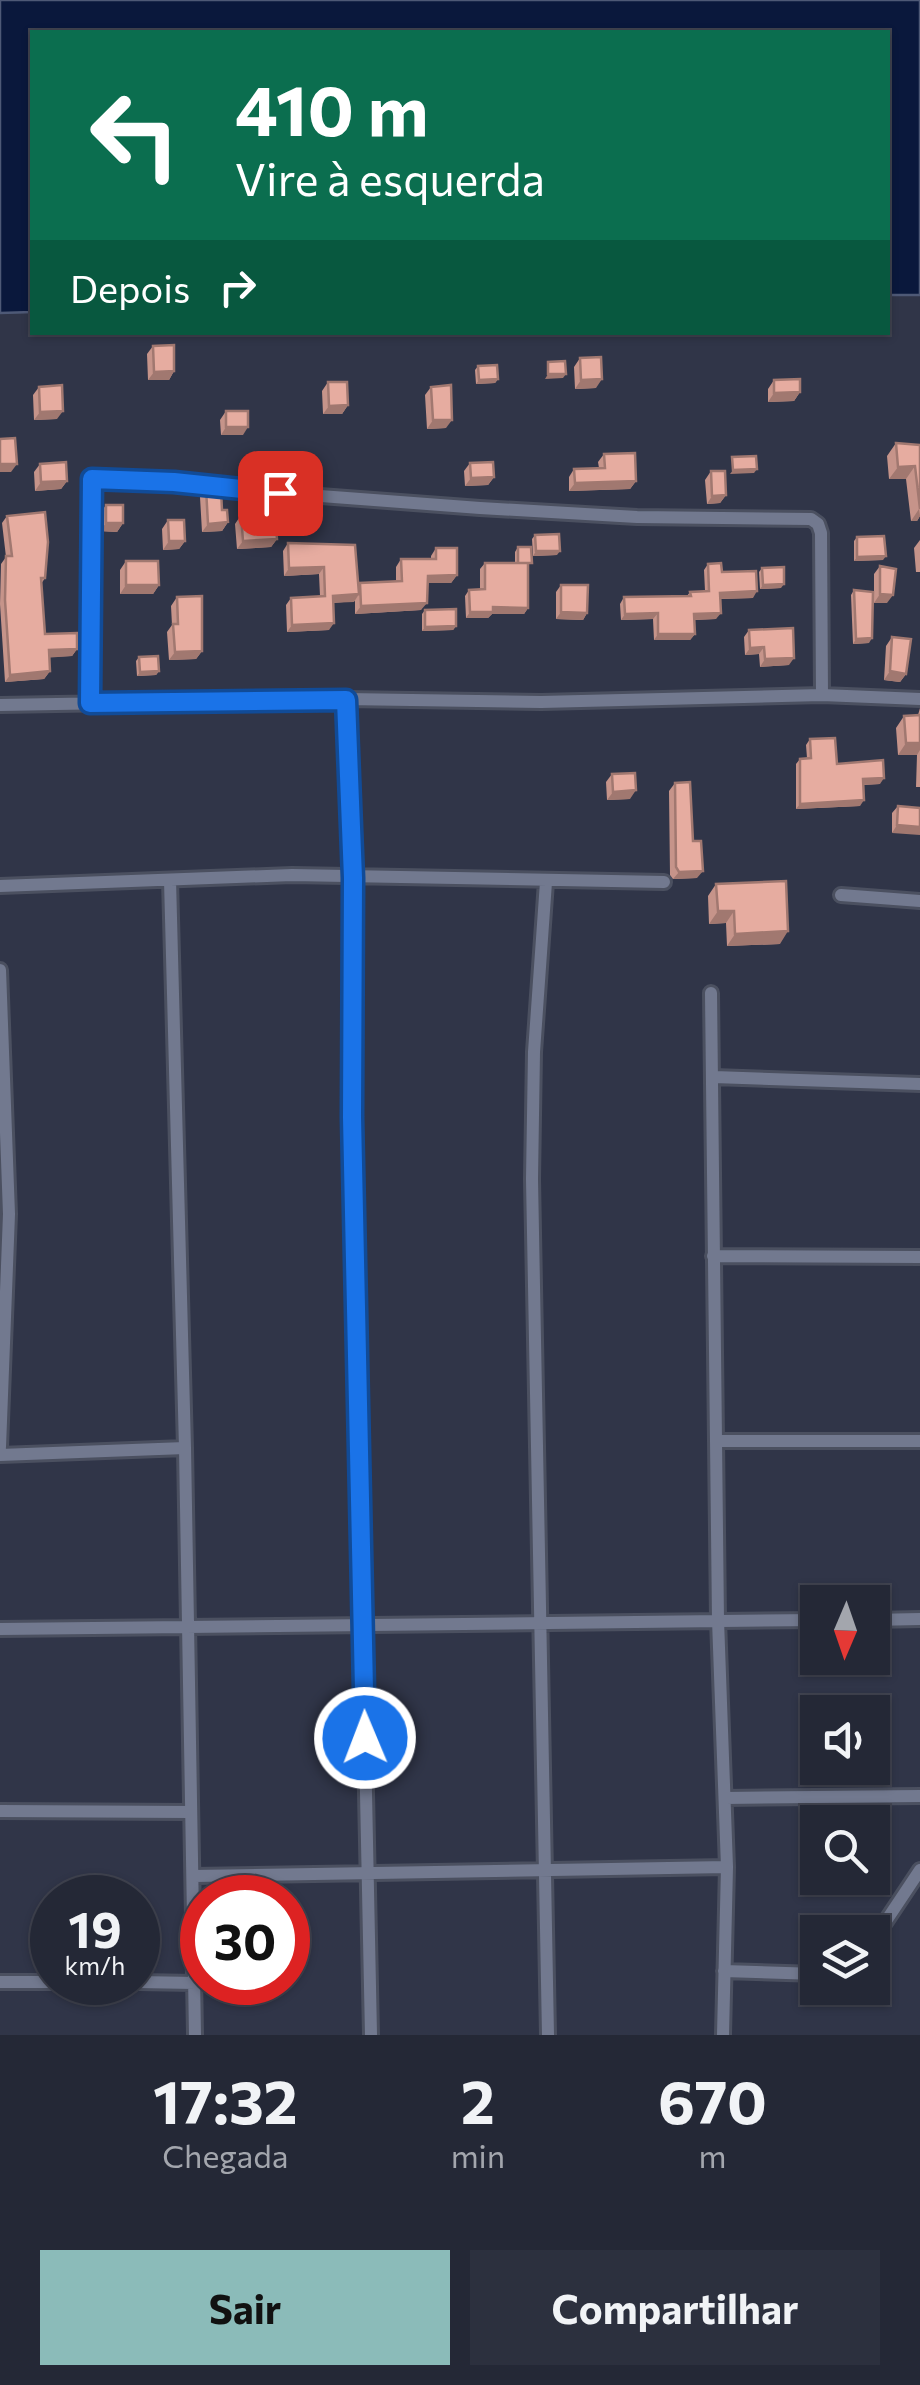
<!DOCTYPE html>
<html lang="pt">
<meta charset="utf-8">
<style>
body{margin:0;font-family:Commissioner,sans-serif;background:#2c303e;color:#f1f3f6;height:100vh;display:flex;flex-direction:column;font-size:38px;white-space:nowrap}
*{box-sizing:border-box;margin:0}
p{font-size:32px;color:#a3a6ad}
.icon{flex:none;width:55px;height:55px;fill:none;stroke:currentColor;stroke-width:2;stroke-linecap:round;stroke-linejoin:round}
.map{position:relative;height:2035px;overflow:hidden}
.side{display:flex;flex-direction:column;background:#242836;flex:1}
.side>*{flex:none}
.top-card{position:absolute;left:30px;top:30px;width:860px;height:305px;border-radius:0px;box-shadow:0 2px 8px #0004,0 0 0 2px #414451;background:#0b6e4f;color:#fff;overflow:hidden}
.needle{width:65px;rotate:182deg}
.fabs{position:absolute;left:800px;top:1585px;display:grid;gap:20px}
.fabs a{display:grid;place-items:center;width:90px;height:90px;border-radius:0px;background:#242836;box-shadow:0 2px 8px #0004,0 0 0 2px #414451;font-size:50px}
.speed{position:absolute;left:30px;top:1875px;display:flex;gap:20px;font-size:50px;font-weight:700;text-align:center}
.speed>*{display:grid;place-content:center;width:130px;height:130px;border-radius:50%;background:#242836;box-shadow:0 2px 8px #0004,0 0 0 2px #414451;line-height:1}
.speed small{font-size:25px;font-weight:400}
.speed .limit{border:15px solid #d22;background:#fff;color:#111}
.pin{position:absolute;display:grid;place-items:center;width:85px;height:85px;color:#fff;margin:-42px;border-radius:20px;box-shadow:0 5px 15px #0006}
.me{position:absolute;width:110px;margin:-55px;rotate:359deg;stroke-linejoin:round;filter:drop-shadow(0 0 8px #0008)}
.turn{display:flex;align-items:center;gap:35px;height:210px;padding:0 40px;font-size:45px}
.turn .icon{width:130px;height:130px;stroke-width:2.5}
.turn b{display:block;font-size:70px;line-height:85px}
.then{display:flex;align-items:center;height:95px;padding:0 40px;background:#0003;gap:20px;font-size:38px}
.eta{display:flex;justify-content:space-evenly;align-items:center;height:170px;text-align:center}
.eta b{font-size:60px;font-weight:700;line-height:70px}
.primary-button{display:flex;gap:20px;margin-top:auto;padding:20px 40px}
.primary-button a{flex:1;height:115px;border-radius:0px;background:#8bbbb9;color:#111;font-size:40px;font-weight:700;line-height:115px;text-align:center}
.primary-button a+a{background:#2c303e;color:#f1f3f6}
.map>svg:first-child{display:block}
</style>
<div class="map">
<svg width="920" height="2035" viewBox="0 0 920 2035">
<rect width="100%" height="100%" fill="#303548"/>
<path fill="#0a183c" stroke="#4e5976" stroke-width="2.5" d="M0,0H920V295H888V32H32V312L0,313Z"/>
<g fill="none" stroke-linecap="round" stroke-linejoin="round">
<defs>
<path id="street" d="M346,699L353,878L352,1117L371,2035
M90,703V482L96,479L480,508L637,517L811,519L818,524L821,533L822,695
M0,705L346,699L541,702L822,695L920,699
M170,880L185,1448L195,2035
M546,882L534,1052L532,1179L548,2035
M0,886L292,875L664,882
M841,895L920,901
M0,970L9,1214L0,1447
M711,993L718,1620L727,1867L723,2035
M714,1077L920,1084
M713,1256L920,1257
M717,1441H920
M0,1455L185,1448
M872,1620L920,1619
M0,1629L818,1620
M725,1798L920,1796
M0,1811L191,1812
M194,1876L727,1867
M872,1942L920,1870
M724,1971L818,1974
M0,1982H52
M138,1982L195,1983"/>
</defs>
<use href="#street" stroke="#4b5060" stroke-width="18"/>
<use href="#street" stroke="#72798f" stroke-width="12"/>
</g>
<path fill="#c6948a" d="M153,346L174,371L169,380H148L147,354Z
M580,358L596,388L575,389L574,367Z
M478,366L498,379L495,383L476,384L475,370Z
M774,380L800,392L794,401L768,402V389Z
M328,382L348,405L342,414H323L322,391Z
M39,387L57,419L34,420L33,395Z
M431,387L446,428L427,429L425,395Z
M226,411L243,435H221L220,420Z
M896,443L920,445V516L917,521H911L906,479H889L887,456Z
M604,454L636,481L630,489L569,491V477L574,469L599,468L598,462Z
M470,463L494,477L488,485L465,486L464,471Z
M40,464L67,481L61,489L35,491L34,472Z
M711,471L726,495L720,503L707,504L705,480Z
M206,488L222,510L228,522L222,531L202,532L200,497Z
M106,505L123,523L117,532L100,531V513Z
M241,515L277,539L271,547L237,549L235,524Z
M7,516L45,578L41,584L45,634L77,649L72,656L49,657L50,671L44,679L5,682L0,604L1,564L6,557L2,523Z
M168,520L185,541L179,549L163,550L162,529Z
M535,535L557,555L533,556L532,539Z
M857,537L883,560L854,561V541Z
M920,540V572H916L914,548Z
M288,543L358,584L396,581V567L401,559H431V556L436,548L457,575L451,583H427L421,610L355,614V601L333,603L329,630L287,632L286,605L291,598L320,596L319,574L284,576L283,551Z
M518,547L528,567V608L524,614H492L488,618H466L465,596L469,590L480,589V569L485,563H515V552Z
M126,561L159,585L153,594H120V570Z
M708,564L722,572L753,598L720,599L716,619L694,620L695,634L690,640H654L653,619L621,620L620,604L624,597L687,596L690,592L705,591L704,570Z
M880,566L887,603H874V574Z
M762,568L781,588L760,589L759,572Z
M561,585L587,613L583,620L556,619V592Z
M854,590L869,643L853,644L851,595Z
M177,597L202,651L196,659L169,660L167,632L172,625L171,606Z
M425,610L456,626L453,630L422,631V614Z
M749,630L789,665L760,667L759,654L745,655L744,637Z
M892,637L906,674L900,682L884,680L886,646Z
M139,657L159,671L156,675L137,676L136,661Z
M920,708V787H916L917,755H898L896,728L904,716L918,715Z
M810,739L837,764L880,784L863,785L860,806L796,809V764L800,759L807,758L806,745Z
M612,774L630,799L607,800L606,782Z
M675,783L697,878L673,879L670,875L669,791Z
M898,806L920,808L892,833V813Z
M716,884L780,944L727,946L726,923L709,924L708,896Z"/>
<path fill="#a17870" d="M174,371L169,380H148L154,372Z
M548,374H566L563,378L545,379Z
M498,379L495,383L476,384L479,380Z
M602,379L596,388L575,389L581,380Z
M800,392L794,401L768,402L774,393Z
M348,405L342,414H323L329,406Z
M63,411L57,419L34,420L40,412Z
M433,420H452L446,428L427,429Z
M226,427H248L243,435H221Z
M0,464H17L11,472H0Z
M915,466L906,479H889L898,467Z
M757,469L754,473L730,474L733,470Z
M494,477L488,485L465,486L471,478Z
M67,481L61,489L35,491L41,482Z
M636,481L630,489L569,491L575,483Z
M726,495L720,503L707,504L712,496Z
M919,509L920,516L917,521H911Z
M228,522L222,531L202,532L208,524Z
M106,523H123L117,532L100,531Z
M277,539L271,547L237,549L243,541Z
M169,541H185L179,549L163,550Z
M536,551H560L557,555L533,556Z
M886,556L883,560L854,561L857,557Z
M324,567L319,574L284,576L289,568Z
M457,575L451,583H422L428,576Z
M784,584L781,588L760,589L763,585Z
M126,585H159L153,594H120Z
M757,591L753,598L715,599L720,593Z
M359,594L354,602L328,603L333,596Z
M880,594L893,595L887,603H874Z
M427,603L421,610L355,614L361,606Z
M493,607L528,608L524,614H492L488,618H466L470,612Z
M561,612L587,613L583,620L556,619Z
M658,613L653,619L621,620L625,614Z
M721,613L716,619L690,620L694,614Z
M334,623L329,630L287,632L292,625Z
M456,626L453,630L422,631L425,627Z
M658,634H695L690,640H654Z
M872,638L869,643L853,644L856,639Z
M764,647L759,654L745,655L750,648Z
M77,649L72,656L44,658L49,650Z
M202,651L196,659L169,660L175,652Z
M794,658L789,665L760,667L765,659Z
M50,671L44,679L5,682L10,675Z
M159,671L156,675L137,676L140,672Z
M890,671L906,674L900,682L884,680Z
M906,743H920V750L917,755H898Z
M884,778L880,784L859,785L863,779Z
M636,790L630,799L607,800L613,792Z
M864,800L860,806L796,809L800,804Z
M897,825L920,827V835L892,833Z
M703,871L697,878L673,879L679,872Z
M718,911H734L726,923L709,924Z
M788,931L780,944L727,946L735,934Z"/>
<path fill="#e6aca0" stroke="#a17870" stroke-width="2.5" d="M174,345V371L154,372L153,346Z
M601,357L602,379L581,380L580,358Z
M565,361L566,374H548V362Z
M497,365L498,379L479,380L478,366Z
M800,379V392L774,393V380Z
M328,382H347L348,405L329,406Z
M62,385L63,411L40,412L39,387Z
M451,385L452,420H433L431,387Z
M226,411H248V427H226Z
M15,438L17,464H0V439Z
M896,443L920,445V509L915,466L898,467Z
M635,453L636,481L575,483L574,469L605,468L604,454Z
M756,456L757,469L733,470L732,457Z
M66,462L67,481L41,482L40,464Z
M493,462L494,477L471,478L470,463Z
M711,471H725L726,495L712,496Z
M206,488L221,490L222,510H227L228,522L208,524Z
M106,505H123V523H106Z
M45,512L48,542L45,578H41L45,634L77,633V649L49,650L50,671L10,675L5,600L6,556H12L7,516Z
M275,514L277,539L243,541L241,515Z
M168,520H184L185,541H169Z
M559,534L560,551H536L535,535Z
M884,536L886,556L857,557V537Z
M288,543L355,545L359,594L333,596L334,623L292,625L291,598L325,596L324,567L289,568Z
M518,547H531L532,563H518Z
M436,548H457V575L428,576L427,603L361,606L360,583L402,581L401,559H436Z
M126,561H158L159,585H126Z
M485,563H528V608L493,607V612H470L469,590L485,589Z
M721,563L722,572L756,571L757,591L720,593L721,613L694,614L695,634H658V613L625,614L624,597L691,596L690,592L709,591L708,564Z
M880,566L896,569L893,595L880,594Z
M784,567V584L763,585L762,568Z
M561,585H588L587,613L561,612Z
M854,590L873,592L872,638L856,639Z
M202,596V651L175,652L173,624H178L177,597Z
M456,609V626L425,627V610Z
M793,628L794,658L765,659L764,647L750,648L749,630Z
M892,637L911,639L906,674L890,671Z
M158,656L159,671L140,672L139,657Z
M920,715V743H906L904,716Z
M835,738L837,764L883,760L884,778L863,779L864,800L800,804V759L811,758L810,739Z
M635,773L636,790L613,792L612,774Z
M690,782L693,841H701L703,871L679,872L676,867L675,783Z
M898,806L920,808V827L897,825Z
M786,881L788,931L735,934L734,911H718L716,884Z"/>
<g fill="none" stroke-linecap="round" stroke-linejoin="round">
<defs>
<path id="route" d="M280,493L174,482L92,479L90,703L346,700L353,878L352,1117L365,1738"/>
</defs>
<use href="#route" stroke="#114b97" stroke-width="25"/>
<use href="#route" stroke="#1a73e8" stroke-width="18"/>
</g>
</svg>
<div class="fabs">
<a><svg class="needle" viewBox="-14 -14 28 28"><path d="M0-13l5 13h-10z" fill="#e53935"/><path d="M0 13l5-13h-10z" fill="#a3a6ad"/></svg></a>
<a><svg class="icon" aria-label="sound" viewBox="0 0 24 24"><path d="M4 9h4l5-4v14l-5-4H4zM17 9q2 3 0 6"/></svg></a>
<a><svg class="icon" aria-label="search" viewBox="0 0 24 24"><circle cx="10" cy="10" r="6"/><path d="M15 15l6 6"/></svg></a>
<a><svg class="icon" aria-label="layers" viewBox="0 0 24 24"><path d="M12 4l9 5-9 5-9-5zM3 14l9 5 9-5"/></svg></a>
</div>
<div class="speed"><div>19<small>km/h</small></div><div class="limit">30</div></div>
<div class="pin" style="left:280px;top:493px;background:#d93025"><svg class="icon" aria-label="arrive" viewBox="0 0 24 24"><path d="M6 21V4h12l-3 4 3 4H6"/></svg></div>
<svg class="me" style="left:365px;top:1738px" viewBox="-20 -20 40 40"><circle r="17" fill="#1a73e8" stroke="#fff" stroke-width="3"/><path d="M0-11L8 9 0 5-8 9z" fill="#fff"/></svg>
<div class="top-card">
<div class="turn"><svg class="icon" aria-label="left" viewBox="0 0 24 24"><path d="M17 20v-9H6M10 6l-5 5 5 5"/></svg><div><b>410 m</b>Vire à esquerda</div></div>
<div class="then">Depois<svg class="icon" aria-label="right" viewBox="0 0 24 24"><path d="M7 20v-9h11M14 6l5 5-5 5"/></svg></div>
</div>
</div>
<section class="side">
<div class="eta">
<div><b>17:32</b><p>Chegada</p></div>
<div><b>2</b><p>min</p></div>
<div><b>670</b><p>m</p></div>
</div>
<div class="primary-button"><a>Sair</a><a>Compartilhar</a></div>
</section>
